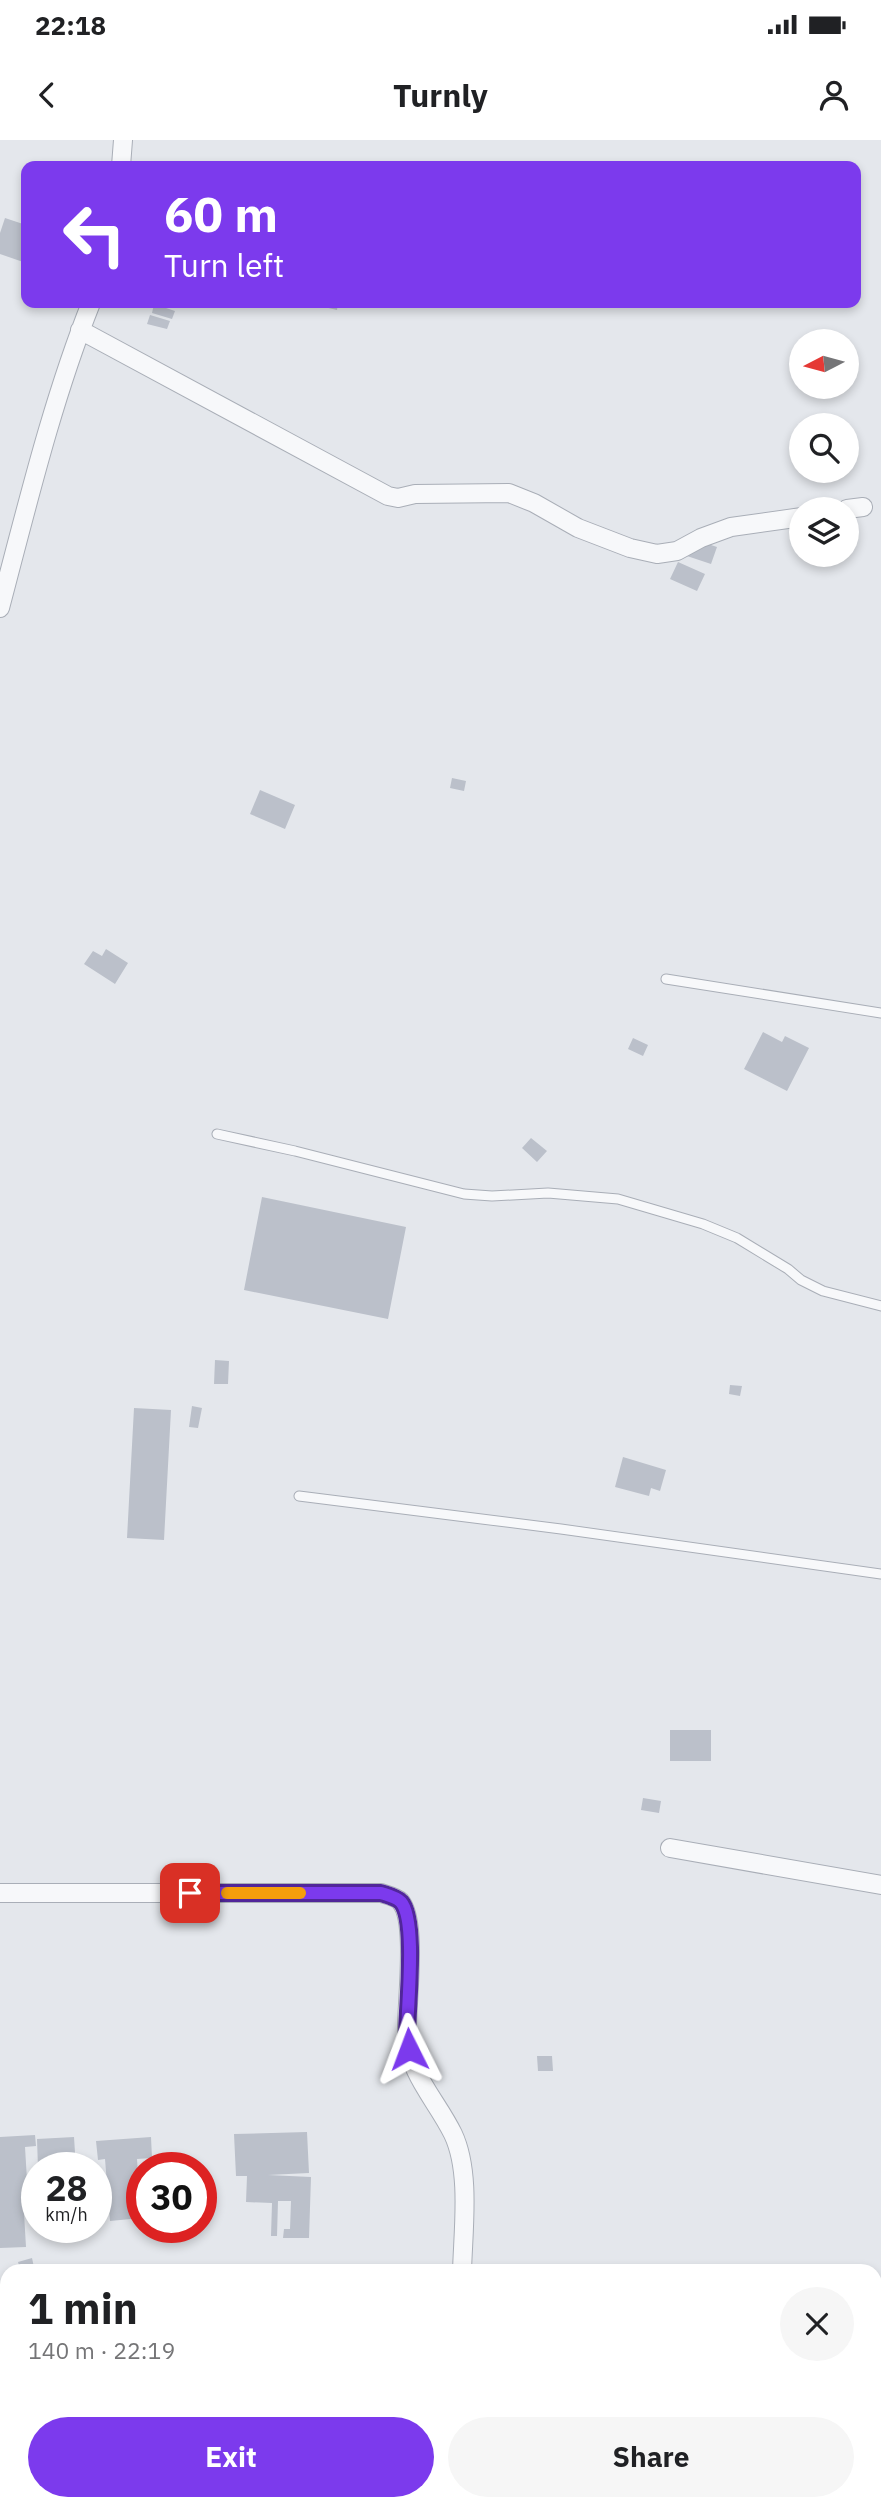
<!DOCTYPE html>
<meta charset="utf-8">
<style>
body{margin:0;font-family:"IBM Plex Sans",sans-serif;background:#f6f6f6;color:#202124;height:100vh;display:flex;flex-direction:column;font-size:26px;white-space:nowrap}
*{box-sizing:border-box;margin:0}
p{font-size:23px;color:#757577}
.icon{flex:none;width:38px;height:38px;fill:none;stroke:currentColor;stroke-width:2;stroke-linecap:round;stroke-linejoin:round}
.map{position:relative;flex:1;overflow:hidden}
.drawer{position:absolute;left:0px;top:2124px;width:882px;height:247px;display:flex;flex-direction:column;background:#fff;border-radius:21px 21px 0 0;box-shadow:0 4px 10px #0003}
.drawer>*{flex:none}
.guide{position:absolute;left:21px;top:21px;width:840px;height:147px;border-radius:14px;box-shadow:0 4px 10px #0003;background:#7c3aed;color:#fff;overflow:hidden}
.needle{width:46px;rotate:264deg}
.controls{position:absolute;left:789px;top:189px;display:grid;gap:14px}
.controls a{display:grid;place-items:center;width:70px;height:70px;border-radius:50%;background:#fff;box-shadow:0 4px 10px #0003;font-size:35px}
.speed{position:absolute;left:21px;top:2012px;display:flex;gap:14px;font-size:35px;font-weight:700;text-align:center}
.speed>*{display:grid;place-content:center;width:91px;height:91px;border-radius:50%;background:#fff;box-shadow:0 4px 10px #0003;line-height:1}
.speed small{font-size:18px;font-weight:400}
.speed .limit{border:10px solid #d22;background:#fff;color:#111}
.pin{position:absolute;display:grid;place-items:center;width:60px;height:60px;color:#fff;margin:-30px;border-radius:14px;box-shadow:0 4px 10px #0006}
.me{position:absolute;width:77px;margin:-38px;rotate:357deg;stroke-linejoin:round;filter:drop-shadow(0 0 5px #0008)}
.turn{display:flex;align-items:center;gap:24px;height:147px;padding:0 28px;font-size:32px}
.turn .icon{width:91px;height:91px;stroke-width:2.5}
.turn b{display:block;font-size:49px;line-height:60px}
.round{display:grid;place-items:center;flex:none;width:74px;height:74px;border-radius:37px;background:#f6f6f6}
.head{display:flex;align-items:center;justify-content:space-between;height:119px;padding:0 28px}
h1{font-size:42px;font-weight:800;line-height:52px}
.cta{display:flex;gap:14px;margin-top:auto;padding:14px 28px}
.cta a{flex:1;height:80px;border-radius:42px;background:#7c3aed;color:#fff;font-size:28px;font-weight:800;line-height:80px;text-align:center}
.cta a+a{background:#f6f6f6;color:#202124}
.status{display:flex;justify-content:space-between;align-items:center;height:49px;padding:0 35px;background:#fff;direction:ltr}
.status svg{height:19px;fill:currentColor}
header{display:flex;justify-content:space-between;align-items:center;height:91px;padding:0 28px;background:#fff;font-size:32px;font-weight:800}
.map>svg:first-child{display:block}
</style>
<div class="status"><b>22:18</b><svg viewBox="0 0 49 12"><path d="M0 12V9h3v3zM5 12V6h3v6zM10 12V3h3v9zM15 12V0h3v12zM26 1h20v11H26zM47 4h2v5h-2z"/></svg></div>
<header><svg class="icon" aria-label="back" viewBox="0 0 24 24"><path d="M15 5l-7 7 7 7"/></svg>Turnly<svg class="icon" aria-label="person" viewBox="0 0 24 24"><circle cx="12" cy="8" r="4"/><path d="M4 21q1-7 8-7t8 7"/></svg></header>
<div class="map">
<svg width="881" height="2371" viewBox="0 0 881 2371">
<rect width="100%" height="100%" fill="#e4e7ec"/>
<path fill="#bbc0ca" d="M5,78L26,85V123L0,114V93Z
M307,163H338L337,170Z
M154,164L175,171L172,179L152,173Z
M150,175L170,181L167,189L147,184Z
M690,398L717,407L711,424L684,415Z
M678,422L705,434L697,451L670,439Z
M452,638L466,641L464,651L450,648Z
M260,650L295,665L285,689L250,674Z
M106,809L128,823L115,844L84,824L93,811L102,816Z
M763,892L782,902L785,896L809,908L787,951L744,929Z
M633,898L648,905L643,916L628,909Z
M531,998L547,1011L537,1022L522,1008Z
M262,1057L406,1087L388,1179L244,1150Z
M215,1220L229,1221L228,1244H214Z
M730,1245L742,1246L740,1256L729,1254Z
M192,1266L202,1268L198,1288L189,1287Z
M134,1268L171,1270L164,1400L127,1398Z
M623,1317L666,1330L660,1351L651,1348L649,1356L615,1347Z
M670,1590H711V1621H670Z
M643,1658L661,1661L659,1673L641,1670Z
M537,1916H552L553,1931H538Z
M307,1992L309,2033L268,2035L311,2037L309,2098H283L284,2089H290L291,2061H278L277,2096H271L272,2063L246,2062L247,2036H236L234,1994Z
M35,1995L36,2006L25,2007L29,2073H24L26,2107L0,2108V1997Z
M74,1997L76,2028H38L37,1999Z
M151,1997L152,2018L137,2019L141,2078L110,2081L105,2019L98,2020L96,2001Z
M32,2118L35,2132H21L18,2122Z"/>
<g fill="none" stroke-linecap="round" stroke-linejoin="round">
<defs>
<path id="service" d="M666,839L881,873
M217,994L295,1011L464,1054L492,1056L548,1053L618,1059L703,1084L737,1098L788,1129L801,1140L823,1151L881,1166
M299,1356L561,1389L881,1434"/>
<path id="minor" d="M121,26L123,0
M80,190L388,356L398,358L415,354L509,353L534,363L578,388L630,408L657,414L677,411L701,398L731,387L802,377
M847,369L863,367
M0,468C27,366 52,261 91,163
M670,1708L881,1745
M0,1753H381C387,1755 396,1757 400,1761C418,1780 406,1865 407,1893C408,1934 436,1959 453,1994C471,2032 463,2090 462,2132
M0,2288H7"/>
<path id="primary" d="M875,2179L881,2175
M875,2203H881
M0,2225H7"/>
</defs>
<use href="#service" stroke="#a9aeb7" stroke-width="11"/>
<use href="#minor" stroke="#a9aeb7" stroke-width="20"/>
<use href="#primary" stroke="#a3abb8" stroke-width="29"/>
<use href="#service" stroke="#f7f8fa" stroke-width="9"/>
<use href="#minor" stroke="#f7f8fa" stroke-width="18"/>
<use href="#primary" stroke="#fff" stroke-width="26"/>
</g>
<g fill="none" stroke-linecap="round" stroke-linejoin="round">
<defs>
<path id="route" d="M190,1753H381C387,1755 396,1757 401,1762C417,1780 407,1868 407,1895L409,1909"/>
</defs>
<use href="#route" stroke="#51269a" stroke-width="18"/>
<use href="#route" stroke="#7c3aed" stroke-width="12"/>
<path stroke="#f59e0b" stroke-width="12" d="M227,1753H300"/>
</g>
</svg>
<div class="controls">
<a><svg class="needle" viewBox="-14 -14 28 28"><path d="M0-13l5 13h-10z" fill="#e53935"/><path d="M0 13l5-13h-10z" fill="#757577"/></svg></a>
<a><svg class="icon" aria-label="search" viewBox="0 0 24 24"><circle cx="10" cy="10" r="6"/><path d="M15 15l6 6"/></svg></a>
<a><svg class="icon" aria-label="layers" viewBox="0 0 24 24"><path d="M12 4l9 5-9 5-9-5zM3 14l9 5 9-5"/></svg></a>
</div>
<div class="speed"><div>28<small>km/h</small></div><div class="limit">30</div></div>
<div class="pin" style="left:190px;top:1753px;background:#d93025"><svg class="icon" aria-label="arrive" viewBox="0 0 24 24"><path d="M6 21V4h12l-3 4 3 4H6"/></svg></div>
<svg class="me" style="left:409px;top:1909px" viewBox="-20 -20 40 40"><path d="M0-17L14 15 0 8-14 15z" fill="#7c3aed" stroke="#fff" stroke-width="4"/></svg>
<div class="guide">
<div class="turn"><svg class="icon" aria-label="left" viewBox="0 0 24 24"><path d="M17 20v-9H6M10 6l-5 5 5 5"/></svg><div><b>60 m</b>Turn left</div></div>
</div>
<section class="drawer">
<div class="head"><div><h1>1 min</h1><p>140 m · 22:19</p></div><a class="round"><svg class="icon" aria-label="close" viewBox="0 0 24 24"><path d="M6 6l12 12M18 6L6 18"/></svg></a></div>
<div class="cta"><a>Exit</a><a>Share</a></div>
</section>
</div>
